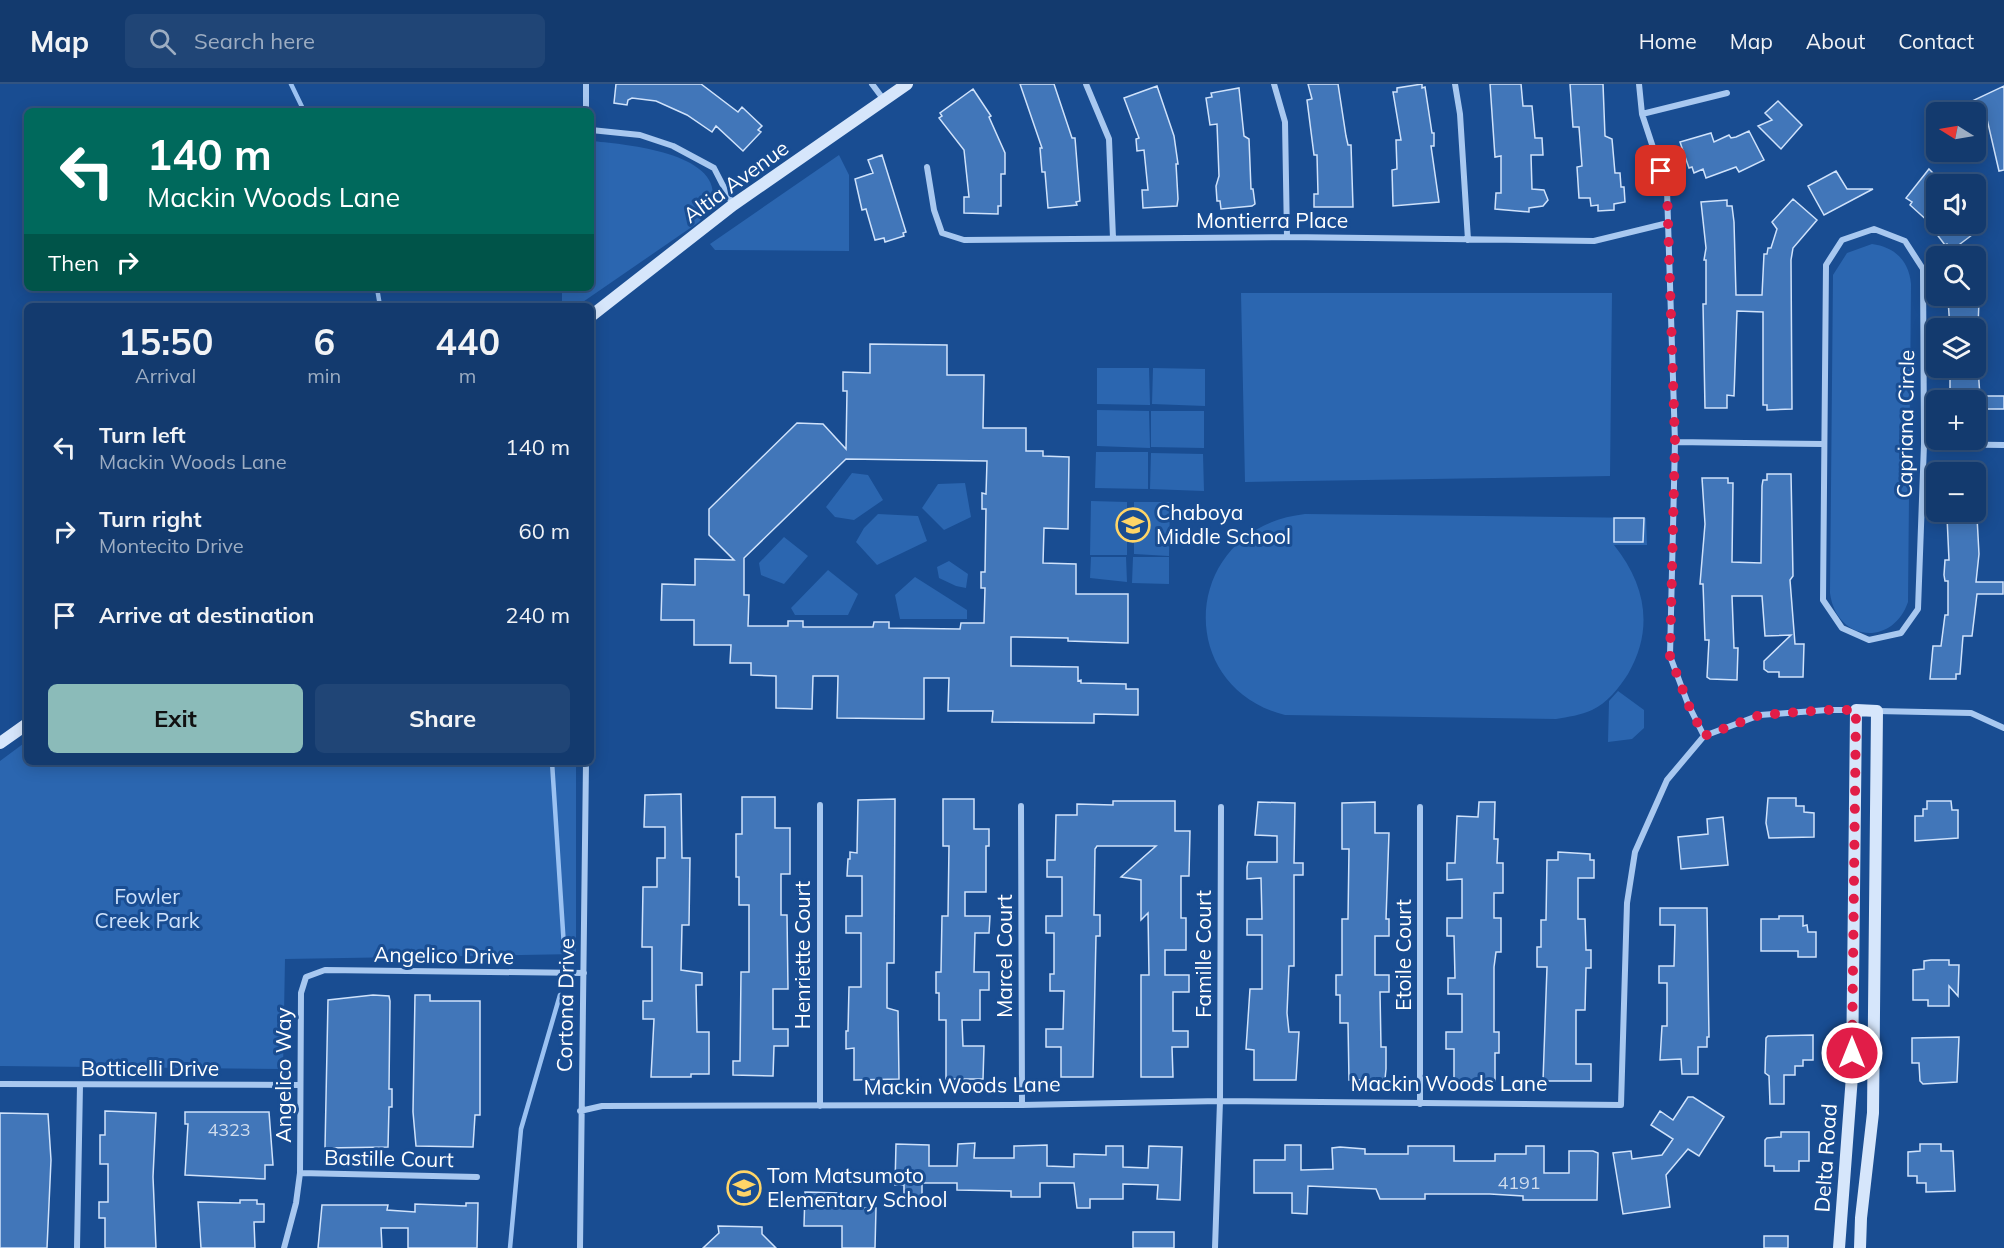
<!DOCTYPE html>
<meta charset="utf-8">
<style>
body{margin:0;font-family:Mulish,sans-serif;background:#204576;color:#f1f3f6;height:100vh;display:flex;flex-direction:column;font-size:22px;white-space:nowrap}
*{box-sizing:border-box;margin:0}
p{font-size:20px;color:#9dadc2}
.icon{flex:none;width:33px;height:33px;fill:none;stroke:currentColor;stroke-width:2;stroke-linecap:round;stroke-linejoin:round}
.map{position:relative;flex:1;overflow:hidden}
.panel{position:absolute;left:24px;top:219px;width:570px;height:462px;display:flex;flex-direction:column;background:#133a6e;border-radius:9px;box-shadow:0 3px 15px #0003,0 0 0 2px #325481}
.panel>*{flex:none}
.guide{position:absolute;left:24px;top:24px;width:570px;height:183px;border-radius:9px;box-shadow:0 3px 15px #0003,0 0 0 2px #325481;background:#00695c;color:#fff;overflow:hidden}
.needle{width:39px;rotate:281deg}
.buttons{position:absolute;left:1926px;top:18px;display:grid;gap:12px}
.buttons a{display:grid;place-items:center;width:60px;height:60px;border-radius:9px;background:#133a6e;box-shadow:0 3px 15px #0003,0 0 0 2px #325481;font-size:30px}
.pin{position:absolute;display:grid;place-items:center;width:51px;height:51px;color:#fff;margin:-26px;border-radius:12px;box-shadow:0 3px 9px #0006}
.me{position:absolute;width:66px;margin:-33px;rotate:0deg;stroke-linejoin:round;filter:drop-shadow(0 0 4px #0008)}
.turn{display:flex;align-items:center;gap:21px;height:126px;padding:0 24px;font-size:27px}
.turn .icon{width:78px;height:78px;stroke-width:2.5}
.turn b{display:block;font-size:42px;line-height:51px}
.then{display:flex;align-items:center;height:57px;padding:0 24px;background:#0003;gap:12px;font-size:22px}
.eta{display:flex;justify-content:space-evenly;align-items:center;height:102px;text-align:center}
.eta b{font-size:36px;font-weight:700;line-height:42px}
.cta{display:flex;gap:12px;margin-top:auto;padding:12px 24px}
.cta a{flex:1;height:69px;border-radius:9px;background:#8bbbb9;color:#111;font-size:24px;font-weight:700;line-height:69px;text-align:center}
.cta a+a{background:#204576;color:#f1f3f6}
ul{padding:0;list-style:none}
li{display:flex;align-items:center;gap:18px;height:84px;padding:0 24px}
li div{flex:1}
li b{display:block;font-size:22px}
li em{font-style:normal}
header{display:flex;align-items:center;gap:36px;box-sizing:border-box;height:84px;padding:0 30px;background:#133a6e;border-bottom:2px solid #325481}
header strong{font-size:28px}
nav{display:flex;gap:33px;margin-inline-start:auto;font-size:21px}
.search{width:420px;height:54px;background:#204576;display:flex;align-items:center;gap:15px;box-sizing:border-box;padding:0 21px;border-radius:9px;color:#9dadc2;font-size:22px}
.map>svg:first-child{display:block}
</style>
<header>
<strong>Map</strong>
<div class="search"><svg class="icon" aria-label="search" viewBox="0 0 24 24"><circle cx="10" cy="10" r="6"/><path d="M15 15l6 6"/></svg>Search here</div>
<nav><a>Home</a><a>Map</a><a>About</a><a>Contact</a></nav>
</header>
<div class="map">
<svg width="2004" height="1164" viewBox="0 0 2004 1164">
<rect width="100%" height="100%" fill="#194d92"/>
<path fill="#2b66b0" d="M591,57C623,60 725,68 712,119C711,126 703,133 699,138L577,222H562V204H591Z
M839,71L849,91V167L715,166L710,160Z
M1872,160C1895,163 1909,177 1911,200L1908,518C1892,564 1836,557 1830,509L1833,191L1847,169Z
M1241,209H1612L1610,392L1245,398Z
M1097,284H1149L1150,321L1097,320Z
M1153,284L1205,285V322L1152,320Z
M1097,326L1149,327L1150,364L1097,362Z
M1151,327H1204V364L1151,363Z
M1096,368H1148V405L1095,404Z
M1151,369L1203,370L1204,407L1150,405Z
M852,389L868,391L883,416L854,436L835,433L826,423Z
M965,399L971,433L944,446L922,424L938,400Z
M1091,417L1127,418V471H1090Z
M1134,418H1170L1169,472L1134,470Z
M878,430L918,432L927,457L877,481L856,458L864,444Z
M1305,430L1646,434L1647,461H1614C1646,501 1654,545 1628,590C1619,604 1607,619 1592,626C1581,631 1568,633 1556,635L1285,631C1171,602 1182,444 1305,430Z
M784,453L808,472L784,500L761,491L759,479Z
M1091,473H1126L1127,498L1090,494Z
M1133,473H1169V500L1132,499Z
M949,477L968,490L966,504L956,502L939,494L937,483Z
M828,486L858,510L848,531H795L791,524Z
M915,493L967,526V535H900L895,511Z
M1618,607L1644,626V644L1632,655L1608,658L1609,617Z
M27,657V678H576V870L285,875L283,985L0,982V677Z"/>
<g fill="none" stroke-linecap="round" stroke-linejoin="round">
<path stroke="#9bc2f2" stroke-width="4.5" d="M291,0L304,27
M377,204L380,222
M552,678L564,863
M510,1164L521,1045L560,911"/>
</g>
<path fill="#4176b9" stroke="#cfe2fb" stroke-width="1.5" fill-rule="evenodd" d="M616,0H701L738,28L742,23L762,42L758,46L761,48L743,67L716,42L712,48L687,31L656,17L632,14L628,16L627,21L614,19Z
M1020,0H1054L1072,54H1075L1080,117L1076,118L1077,121L1048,124L1045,88H1042L1040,64H1042Z
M1308,0H1338L1346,52L1348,61H1351L1353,123H1314V110H1318L1317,71H1314L1307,16L1312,15Z
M1422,0V4L1425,3L1432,49H1434V62H1431L1439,118L1393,122L1392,86L1397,85L1396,56H1401L1393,8H1397V4Z
M1490,0H1521L1523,22H1532L1535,54H1542L1543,71H1531L1532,105L1544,106L1548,116L1543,122L1529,124V128L1495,125L1496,109H1501V72L1495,73Z
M1570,0H1603L1605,52L1612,55L1615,89H1620L1621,103H1624L1625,118L1614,120V126L1598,127V121L1591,122L1590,114H1579L1577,83L1582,82L1579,43H1573Z
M1157,2L1174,52L1178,80H1176L1178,115L1177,122L1143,124L1142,106H1148L1144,66L1137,67L1136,55L1139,54L1124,14Z
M2004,2V86L1999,87L1987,35L1981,38L1972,17Z
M1239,4L1244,52L1249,55L1251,105H1253L1255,120L1252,122L1221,125L1220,117H1217L1216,102L1219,92L1217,40L1210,41L1206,14L1212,13L1211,9Z
M973,5L991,32L989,33L1005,69V90H1001V122H998V130L964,129V113H969L964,66L939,34L942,32L940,29Z
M1778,17L1802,41L1781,65L1758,42L1772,36L1765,29Z
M1749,47L1764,76L1739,88L1736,83L1706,94L1703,85L1694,89L1692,83L1689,84L1680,58L1711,49L1714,58L1729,51L1731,54L1736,53Z
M882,71L906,148L903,149L904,152L885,158L884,154L875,156L866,125L862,126L855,95L873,89L868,76Z
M1929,85L1936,92V140H1969L1976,148L1952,166L1947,160L1945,161L1929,140H1931L1910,121L1912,118L1906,114Z
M1836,87L1847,105H1873L1824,131L1808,102Z
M1793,115L1817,136L1793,164L1791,176L1792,325L1767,326V321H1763V228L1737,227L1734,312L1727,311V324H1705L1703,220H1706V176H1704L1706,164L1701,118L1727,116V122H1732L1734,138L1736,211H1762L1764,170H1767L1768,164H1771L1777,145L1772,138Z
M1948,216H1979L1978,244H1950Z
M870,260L947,261V291H984L983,344H1026V367H1043V372L1069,373L1068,445L1044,444L1043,479L1076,480V510H1128V559L1068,557V554L1011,553V582L1078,583V597L1081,596V599L1126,600V605H1138V631L1094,630V639L992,638L993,627H948L949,594H924V635L837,634L838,592H813L812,625L776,624V592L751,591V579H730L731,561H694V536H661L662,500L695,501V475L734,476L709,451V425L797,339L823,340L846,365L847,307H843V288L870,289ZM846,375L987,377L986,410L982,409V425H986L985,488H981V504H985L984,539H961L960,545L889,544V538H874L873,543H803V537H788V542H748L749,511H744V474Z
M1950,284H1978L1980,312H2004V325H1976V316H1950Z
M1767,390H1791L1793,492L1790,496L1795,560H1804L1803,593H1779V588H1768L1764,585V577L1791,551L1765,552L1762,512H1732L1734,564H1738L1737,596L1710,595L1707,593L1709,556H1705L1703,500H1700L1705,440L1702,394H1728V399H1733L1732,478L1761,479L1762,402L1763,396H1767Z
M1947,433H1977L1979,470L1976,498H2003V510H1977L1972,552H1963L1960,590H1956V595H1930L1933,562H1941L1945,531H1948V497H1945L1944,491L1945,476H1949Z
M1614,434H1644L1643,458H1614Z
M681,710L682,774H690L689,841H682L681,886L702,889V901H696L697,948H709V990H691V993H651L654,935H643V917H652V863H642L643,803H657V774H665V743H644L645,711Z
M742,713H775V744H790V790H781V831H787L788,905H773V945H788V962H774L773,992L733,991V977H740L741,888H749V821H739V793H736V750H742Z
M1768,714H1796V722H1804V728L1814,729V753L1769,754L1766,739Z
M895,715L894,879H887V924L898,927L899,995L854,996V964L846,965V947H848L849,903H861V849H846V832H862V792H847L848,775H850V768L857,769L858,716Z
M943,715H974V745H989V762H986V808H965V832H990L989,849H975L974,888H989V906H980V936H962L963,962H984L983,995H946V936H939V909H936V888H941L942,832H948L949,762H943Z
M1113,717H1175V747H1190L1189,792H1181V834H1186V866H1165V891H1189V908H1173V947H1188V963H1172L1173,993H1141V891H1149L1148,829L1141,836V796L1121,793L1156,762H1097L1095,765L1094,831H1100V852H1096L1093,993H1061V963H1046V945H1063L1064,907H1050V890H1054V849H1046V832H1062V793H1047V776H1055L1056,731H1077V720L1113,721Z
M1927,717H1951L1952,726H1958V754L1915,757V732H1923V725H1927Z
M1258,718L1295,719L1294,779H1303V791H1294V882H1289L1287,929L1289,948H1299L1296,996H1254V966L1246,965L1250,905H1262V851H1247V835H1262L1261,794L1247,795V783L1248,778H1277V752L1255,751Z
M1375,718V749H1389L1386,835H1389V852H1375V891H1389V908H1380L1381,963H1386V985L1385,995L1349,996L1348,939H1340V911H1336V891H1342V835H1348L1349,765H1342V719Z
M1479,718H1495L1494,755H1498L1497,779H1503V809H1494V834H1501V868H1496L1494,883V948H1499V969H1495V997H1454V965H1446V948H1462V910H1448V894H1455L1454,852H1447V834H1462V795L1447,796V779H1455L1457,732L1478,733Z
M1723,733L1728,781L1681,785L1678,753L1708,750L1707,735Z
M1558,768L1590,770V776H1594V794H1578V835H1585L1586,866H1591V884H1586L1585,926H1576V980H1591V997H1543L1547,883H1537V863H1541V836H1546L1547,776H1558Z
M1660,824H1707L1709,953H1707V963H1698V990H1682L1681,975L1660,976L1662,942H1667V899H1659V882H1674L1675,841H1660Z
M1779,832H1803V842L1807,841L1808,848H1816V873H1798V867H1761V835H1779Z
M1931,876H1949V881H1959L1958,912L1949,902V922H1928V916H1913V886L1924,885V877Z
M373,911L389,912L390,917L389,1005H392V1023H389L388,1063L325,1064L328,916Z
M415,911H430V917H480V1031H475L473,1063L416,1062L413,1028Z
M1813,951V976H1803V982H1795V991H1784V1020H1770L1769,992L1765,989L1766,954L1768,952Z
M1959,953L1957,998L1923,1000L1920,997L1919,979H1912V954Z
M1688,1013H1693L1724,1033L1699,1072L1688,1065L1666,1091L1670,1123L1623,1130L1613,1069L1631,1067L1632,1075L1662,1071L1673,1055L1651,1041L1660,1027L1673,1036Z
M105,1027L156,1029L153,1093L156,1164H105V1134H99V1118H108V1080H100V1051H105Z
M185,1028H269L273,1081H265V1095L185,1091L188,1040H185Z
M0,1029L48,1030L51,1076L47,1164H0Z
M1781,1048H1809V1077H1799V1087H1774V1082H1765V1056L1767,1054L1781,1053Z
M975,1059L974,1074H1014V1062L1047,1061V1082L1074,1083V1070L1106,1071V1062H1123V1083L1148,1084L1149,1062L1182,1063L1180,1116L1157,1115L1158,1101L1123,1100V1115H1090V1124H1077L1074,1099H1040V1113H1011V1107L957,1106V1099H922V1116L904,1115V1101H895L896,1060L929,1061V1082H957L958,1060Z
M1920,1060H1941V1067H1953L1955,1107L1926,1108V1099H1917V1092H1908V1068L1920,1067Z
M1285,1061H1301V1086L1333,1085L1332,1064L1340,1063L1365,1065V1070H1408V1062H1454V1077H1495V1070H1526V1062H1544V1089H1569V1067H1593L1598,1069L1597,1116H1523V1112L1490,1110H1425V1115H1380L1376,1105L1308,1102L1307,1130L1292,1129V1109H1254V1076H1285Z
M805,1108L842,1109V1124H876L875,1164H842V1142H804Z
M240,1116H257V1120H264V1138H254L255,1164H201L198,1118L240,1119Z
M466,1119H478L477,1164H408V1144H381L382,1164H318L322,1121H388L387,1126L415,1128V1120L466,1122Z
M718,1142L762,1143V1150L776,1164H703L719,1149Z
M1133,1148H1174V1164H1133Z
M1764,1152H1788V1164H1764Z"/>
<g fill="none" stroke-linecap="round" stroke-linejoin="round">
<path stroke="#a8c8f0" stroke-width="6" d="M872,0L884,16
M1086,0L1109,55L1113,154
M1274,0L1285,38L1287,153
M1455,0L1460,30L1468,156
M1639,0L1642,30L1667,106L1675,358L1670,572L1688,620L1704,652
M586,27V0
M1642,30L1727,9
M591,46L640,51L673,62L714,84L733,121
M927,83L934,126L942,149L964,156L1287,153L1594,157L1668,139
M1874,145L1905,157L1923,185L1924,360L1918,525L1901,549L1869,556L1842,544L1823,516L1826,181L1842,156Z
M1675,358L1823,360
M1924,360L2004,361
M1877,627L1971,629L2004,644
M1021,722L1022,1021
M0,1000L299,1001
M1420,1020V723
M820,1022V721
M580,1027L602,1022L1022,1021L1220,1017L1621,1021L1627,819L1635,768L1667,696L1704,652L1760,631L1827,626H1856
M300,1089L477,1093
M77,1164L80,1001
M284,1164L296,1119L300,1089L301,909L306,893L325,886L584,889
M580,1164L586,678
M1215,1164L1220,1017L1221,723"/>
<path stroke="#d6e6fb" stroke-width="12" d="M591,232L733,121L907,0
M0,659L27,640
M1839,1164L1852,992L1856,626L1877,627L1873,1029L1861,1134L1860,1164"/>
</g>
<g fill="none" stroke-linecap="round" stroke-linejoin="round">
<path stroke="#e11d48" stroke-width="10" stroke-dasharray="0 18" d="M1661,87L1667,106L1675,358L1670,572L1688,620L1704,652L1760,631L1827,626H1856L1852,969"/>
</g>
<defs>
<symbol id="school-ring" viewBox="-11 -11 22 22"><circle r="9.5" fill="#194d92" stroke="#ffd567" stroke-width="1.5"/><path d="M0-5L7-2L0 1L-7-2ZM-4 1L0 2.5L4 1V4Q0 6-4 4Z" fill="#ffd567"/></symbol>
</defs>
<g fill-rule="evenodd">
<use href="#school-ring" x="1114" y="422" width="38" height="38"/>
<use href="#school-ring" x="725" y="1085" width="38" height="38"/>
</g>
<g text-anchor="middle" stroke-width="6" stroke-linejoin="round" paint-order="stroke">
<g font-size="18" fill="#d0ddee">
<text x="229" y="1052">4323</text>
<text x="1519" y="1105">4191</text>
</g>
<g font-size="21" fill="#fff" stroke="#194d92">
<text transform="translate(736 98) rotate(-36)" y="7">Altia Avenue</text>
<text x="1272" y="144">Montierra Place</text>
<text transform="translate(1906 340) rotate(-89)" y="7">Capriana Circle</text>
<text transform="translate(1204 870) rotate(-90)" y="7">Famille Court</text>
<text transform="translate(803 871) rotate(-90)" y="7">Henriette Court</text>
<text transform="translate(1404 871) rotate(-90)" y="7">Etoile Court</text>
<text transform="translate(444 872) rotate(1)" y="7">Angelico Drive</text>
<text transform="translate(1005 872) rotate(-90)" y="7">Marcel Court</text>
<text transform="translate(566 921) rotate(-89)" y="7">Cortona Drive</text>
<text x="150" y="992">Botticelli Drive</text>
<text transform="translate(284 991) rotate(-90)" y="7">Angelico Way</text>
<text x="1449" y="1007">Mackin Woods Lane</text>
<text transform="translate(962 1002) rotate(-1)" y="7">Mackin Woods Lane</text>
<text transform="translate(1826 1074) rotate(-86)" y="7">Delta Road</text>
<text transform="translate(389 1075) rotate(1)" y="7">Bastille Court</text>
</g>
<g font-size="21" fill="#fff" stroke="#194d92" text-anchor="start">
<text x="1156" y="436">Chaboya<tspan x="1156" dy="24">Middle School</tspan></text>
<text x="767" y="1099">Tom Matsumoto<tspan x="767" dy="24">Elementary School</tspan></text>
</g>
<g font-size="21" fill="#cfe2fb" stroke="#194d92">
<text x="147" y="820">Fowler<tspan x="147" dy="24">Creek Park</tspan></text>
</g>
</g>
</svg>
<div class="buttons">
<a><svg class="needle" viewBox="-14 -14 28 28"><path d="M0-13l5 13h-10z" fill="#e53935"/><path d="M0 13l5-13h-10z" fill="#9dadc2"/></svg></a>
<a><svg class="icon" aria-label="sound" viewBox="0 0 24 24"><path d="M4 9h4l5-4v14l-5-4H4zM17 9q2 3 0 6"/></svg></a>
<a><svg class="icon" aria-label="search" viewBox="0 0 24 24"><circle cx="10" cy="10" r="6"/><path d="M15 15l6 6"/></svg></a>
<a><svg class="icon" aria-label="layers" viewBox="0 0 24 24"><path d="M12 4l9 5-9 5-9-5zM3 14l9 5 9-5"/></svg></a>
<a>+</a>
<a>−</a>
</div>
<div class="pin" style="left:1661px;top:87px;background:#d93025"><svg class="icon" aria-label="arrive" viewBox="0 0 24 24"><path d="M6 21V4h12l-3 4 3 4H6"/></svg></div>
<svg class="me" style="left:1852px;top:969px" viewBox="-20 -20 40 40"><circle r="17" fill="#e11d48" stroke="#fff" stroke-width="3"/><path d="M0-11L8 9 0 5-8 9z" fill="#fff"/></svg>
<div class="guide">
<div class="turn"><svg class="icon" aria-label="left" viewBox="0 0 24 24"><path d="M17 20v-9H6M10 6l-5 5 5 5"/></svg><div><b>140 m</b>Mackin Woods Lane</div></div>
<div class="then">Then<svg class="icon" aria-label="right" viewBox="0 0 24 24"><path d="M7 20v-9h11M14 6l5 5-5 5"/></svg></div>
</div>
<section class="panel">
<div class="eta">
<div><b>15:50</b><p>Arrival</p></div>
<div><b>6</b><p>min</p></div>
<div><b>440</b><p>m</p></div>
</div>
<ul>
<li><svg class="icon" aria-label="left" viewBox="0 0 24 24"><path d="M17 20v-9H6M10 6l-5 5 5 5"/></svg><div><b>Turn left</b><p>Mackin Woods Lane</p></div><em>140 m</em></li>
<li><svg class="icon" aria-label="right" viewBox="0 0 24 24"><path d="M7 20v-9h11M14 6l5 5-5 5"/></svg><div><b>Turn right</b><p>Montecito Drive</p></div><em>60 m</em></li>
<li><svg class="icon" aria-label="arrive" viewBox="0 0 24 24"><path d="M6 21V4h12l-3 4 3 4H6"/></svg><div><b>Arrive at destination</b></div><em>240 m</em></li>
</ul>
<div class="cta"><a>Exit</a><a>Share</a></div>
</section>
</div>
